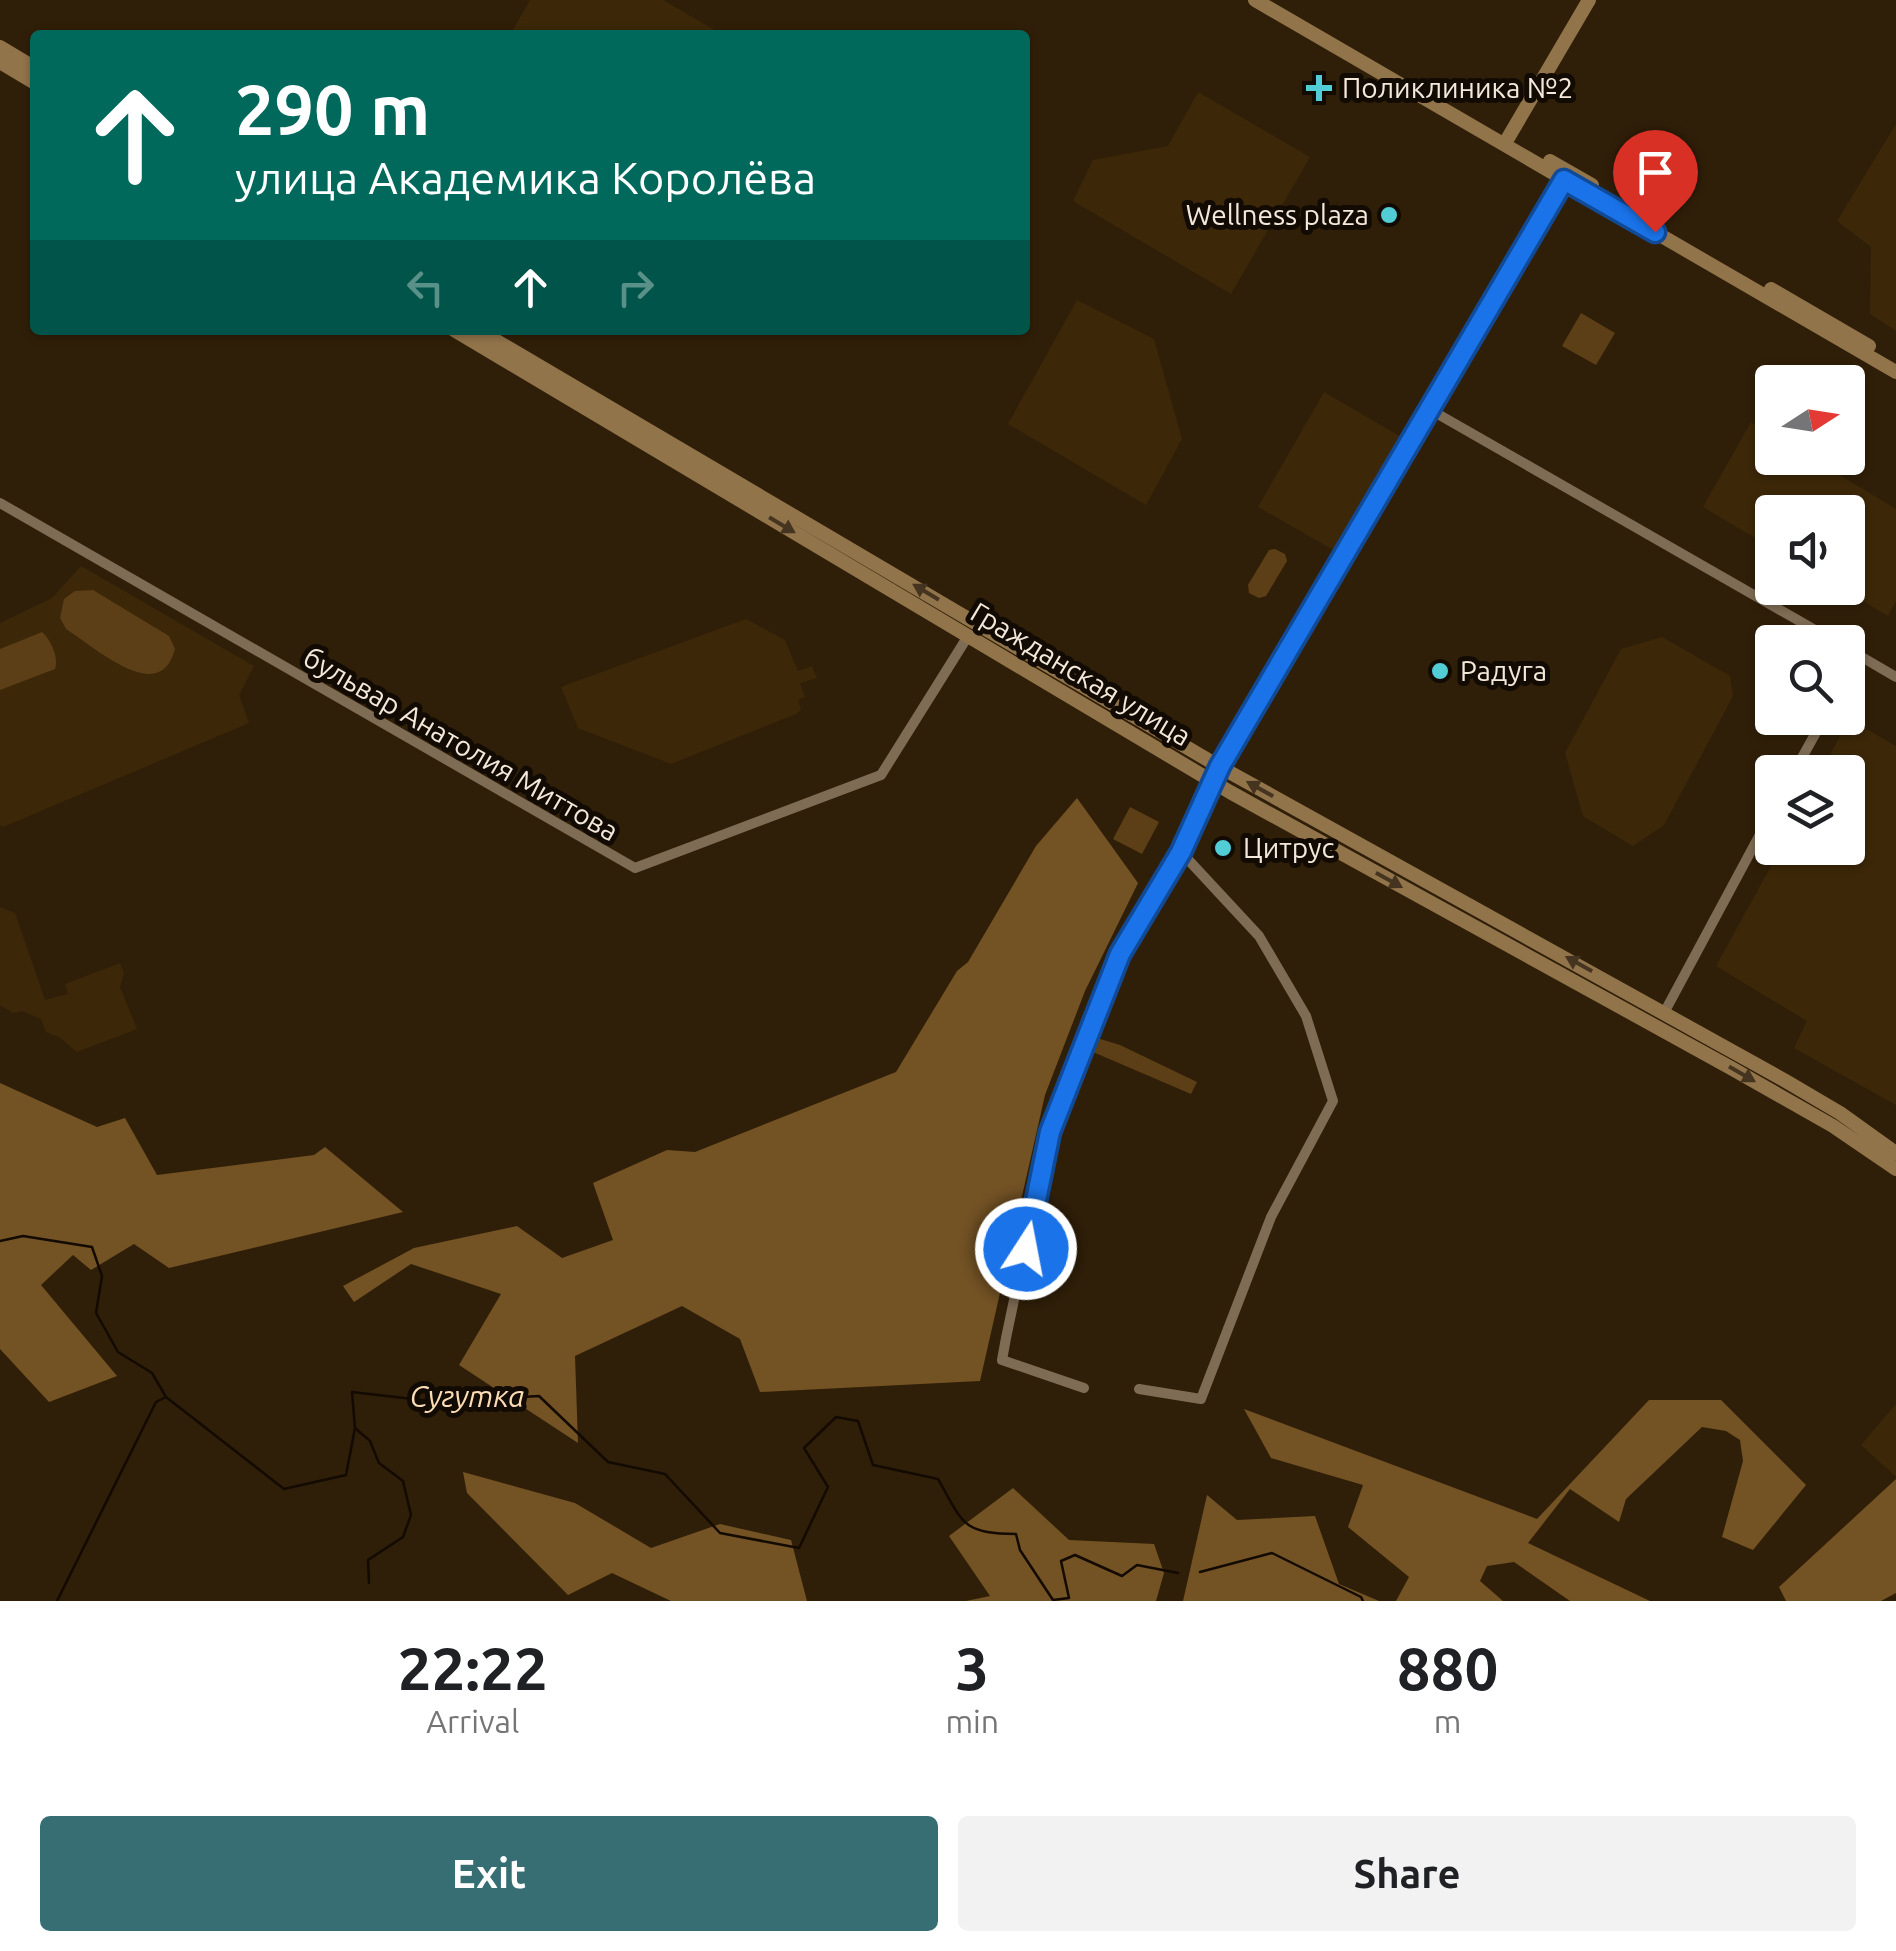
<!DOCTYPE html>
<meta charset="utf-8">
<style>
body{margin:0;font-family:Ubuntu,sans-serif;background:#f2f2f2;color:#202124;height:100vh;display:flex;flex-direction:column;font-size:38px;white-space:nowrap}
*{box-sizing:border-box;margin:0}
p{font-size:32px;color:#757577}
.icon{flex:none;width:55px;height:55px;fill:none;stroke:currentColor;stroke-width:2;stroke-linecap:round;stroke-linejoin:round}
.map{position:relative;height:1601px;overflow:hidden}
.sheet{display:flex;flex-direction:column;background:#fff;flex:1}
.sheet>*{flex:none}
.banner{position:absolute;left:30px;top:30px;width:1000px;height:305px;border-radius:10px;box-shadow:0 2px 8px #0004;background:#00695c;color:#fff;overflow:hidden}
.needle{width:65px;rotate:78deg}
.buttons{position:absolute;left:1755px;top:365px;display:grid;gap:20px}
.buttons a{display:grid;place-items:center;width:110px;height:110px;border-radius:10px;background:#fff;box-shadow:0 2px 8px #0004;font-size:50px}
.pin{position:absolute;display:grid;place-items:center;width:85px;height:85px;color:#fff;margin:-102px -42px;border-radius:50% 50% 50% 0;rotate:-45deg;box-shadow:0 0 10px #0007}
.pin .icon{rotate:45deg}
.me{position:absolute;width:110px;margin:-55px;rotate:11deg;stroke-linejoin:round;filter:drop-shadow(0 0 8px #0008)}
.turn{display:flex;align-items:center;gap:35px;height:210px;padding:0 40px;font-size:45px}
.turn .icon{width:130px;height:130px;stroke-width:2.5}
.turn b{display:block;font-size:70px;line-height:85px}
.lanes{display:flex;align-items:center;height:95px;padding:0 40px;background:#0003;justify-content:center;gap:50px;direction:ltr}
.lanes .off{opacity:.35}
.eta{display:flex;justify-content:space-evenly;align-items:center;height:170px;text-align:center}
.eta b{font-size:60px;font-weight:600;line-height:70px}
.button{display:flex;gap:20px;margin-top:auto;padding:20px 40px}
.button a{flex:1;height:115px;border-radius:10px;background:#366e74;color:#fff;font-size:40px;font-weight:600;line-height:115px;text-align:center}
.button a+a{background:#f2f2f2;color:#202124}
.map>svg:first-child{display:block}
</style>
<div class="map">
<svg width="1896" height="1601" viewBox="0 0 1896 1601">
<rect width="100%" height="100%" fill="#301f08"/>
<path fill="#3c2708" d="M530,0H663L723,35H510Z
M1198,92L1310,157L1231,294L1073,201L1093,160L1168,146Z
M1896,124V331L1870,314L1871,247L1837,221Z
M1077,300L1154,339L1182,439L1146,505L1008,424Z
M1324,392L1403,438L1337,552L1258,507Z
M1751,422L1772,434V458H1811L1896,509V601L1888,616L1840,588H1848V512H1772V548L1703,507Z
M81,566L254,666L239,695L249,723L3,827L0,825V623L52,598Z
M746,619L785,640L798,671L812,666L817,678L800,683L805,697L798,700L801,710L796,714L671,764L578,728L561,687Z
M1662,637L1730,676L1733,696L1664,825L1633,846L1583,816L1565,753L1621,649Z
M1849,719L1896,746V1105L1794,1048L1807,1021L1716,966L1781,848H1848V772H1821Z
M0,907L15,913L45,1000L68,994L65,984L120,963L124,973L120,987L137,1029L77,1052L59,1037L46,1032L41,1019L22,1011L13,1013L0,1005Z
M1896,1404V1477L1861,1445Z"/>
<path fill="#5c3f16" d="M1581,313L1615,333L1596,365L1562,346Z
M1275,549L1285,554L1287,561L1266,596L1259,598L1249,593L1248,585L1269,550Z
M93,590L169,636L175,649C160,707 96,648 66,629L60,618L64,599L75,591Z
M42,632C51,640 59,657 55,669L0,690V649Z
M1130,807L1159,822L1142,854L1113,839Z
M1097,1038L1120,1045L1197,1082L1191,1094L1093,1052Z"/>
<path fill="#735224" d="M1077,798L1138,883L1085,991L1045,1095L980,1381L760,1392L740,1339L682,1306L575,1356L578,1443L459,1365L501,1294L411,1264L354,1302L343,1286L414,1248L517,1226L562,1258L613,1240L593,1183L667,1150L695,1152L896,1072L957,971L968,962L1036,846Z
M0,1083L97,1127L125,1118L157,1175L314,1155L325,1147L403,1212L169,1268L134,1244L91,1270L73,1255L41,1285L117,1376L49,1402L0,1349Z
M1649,1400H1721L1806,1485L1753,1550L1722,1537L1743,1461L1740,1440L1726,1431L1702,1427L1626,1499L1619,1522L1570,1489L1528,1543L1650,1601H1570L1514,1562L1487,1566L1480,1581L1503,1601H1396L1409,1577L1348,1527L1363,1485L1271,1458L1244,1409L1537,1519Z
M463,1472L575,1503L651,1548L720,1524L791,1540L807,1601H671L612,1573L568,1595L467,1493Z
M1896,1479V1593L1881,1601H1786L1779,1587Z
M1013,1488L1069,1540L1154,1544L1164,1573L1156,1601H966L990,1596L949,1536Z
M1207,1495L1237,1520L1315,1516L1339,1584L1379,1601H1183Z"/>
<g fill="none" stroke-linecap="round" stroke-linejoin="round">
<path stroke="#130a02" stroke-width="2.5" d="M0,1241L23,1236L92,1247L102,1276L96,1313L118,1352L152,1373L166,1397L284,1489L346,1475L355,1428L352,1392L439,1402L539,1396L608,1462L665,1474L720,1533L799,1548L828,1487L804,1448L836,1417L858,1421L873,1465L938,1479C964,1524 961,1533 1016,1534L1020,1550L1053,1600L1069,1598L1061,1561L1075,1555L1122,1576L1137,1565L1178,1573
M355,1428L370,1441L379,1463L403,1481L411,1515L403,1537L368,1560L369,1583
M1200,1572L1272,1553L1361,1597L1363,1601
M57,1601L156,1402L166,1397"/>
<path stroke="#7f6c54" stroke-width="10" d="M1429,409L1836,642
M0,503L635,868L881,775L968,636
M1848,649L1896,677
M1848,673L1858,655
M1220,767L1564,180
M1794,772L1824,718
M1664,1013L1772,812
M1084,1388L1002,1360L1006,1338L1044,1157L1062,1100L1119,953L1181,852L1212,781
M1139,1389L1201,1399L1271,1217L1333,1101L1306,1016L1259,936L1181,852"/>
<path stroke="#92744b" stroke-width="14" d="M1255,0L1896,372
M0,47L35,68
M0,62L35,83
M1508,138L1589,0
M1550,161L1592,185
M1771,289L1869,346
M454,330L1230,792L1731,1068L1833,1126L1896,1169
M478,330L1220,767L1784,1080L1840,1113L1896,1153"/>
</g>
<defs><path id="oneway-solid" d="M-6-.8H1V-3.2L6.5 0L1 3.2V.8H-6Z" transform="scale(2.5)"/></defs>
<g fill="#453520">
<use href="#oneway-solid" transform="translate(782 525) rotate(31)"/>
<use href="#oneway-solid" transform="translate(926 592) rotate(-149)"/>
<use href="#oneway-solid" transform="translate(1260 789) rotate(-151)"/>
<use href="#oneway-solid" transform="translate(1389 880) rotate(29)"/>
<use href="#oneway-solid" transform="translate(1579 964) rotate(-151)"/>
<use href="#oneway-solid" transform="translate(1742 1074) rotate(30)"/>
</g>
<g fill="none" stroke-linecap="round" stroke-linejoin="round">
<defs>
<path id="route" d="M1026,1249L1050,1132L1120,954L1181,852L1220,766L1564,180L1655,232"/>
</defs>
<use href="#route" stroke="#114b97" stroke-width="25"/>
<use href="#route" stroke="#1a73e8" stroke-width="18"/>
</g>
<g fill="#52ccd5" stroke="#120b03" stroke-width="4">
<path d="M1314 73h10v10h10v10h-10v10h-10v-10h-10v-10h10z"/>
<circle cx="1389" cy="215" r="10"/>
<circle cx="1440" cy="671" r="10"/>
<circle cx="1223" cy="848" r="10"/>
</g>
<g text-anchor="middle" stroke-width="10" stroke-linejoin="round" paint-order="stroke">
<g font-size="28" fill="#f4e8db" stroke="#120b03" text-anchor="start">
<text x="1342" y="98">Поликлиника №2</text>
<text x="1369" y="225" text-anchor="end">Wellness plaza</text>
<text x="1460" y="681">Радуга</text>
<text x="1243" y="858">Цитрус</text>
</g>
<g font-size="28" fill="#f4e8db" stroke="#120b03">
<text transform="translate(1081 674) rotate(31)" y="10">Гражданская улица</text>
<text transform="translate(461 744) rotate(30)" y="10">бульвар Анатолия Миттова</text>
</g>
<g font-size="30" font-style="italic" fill="#fcdcb5" stroke="#120b03">
<text x="467" y="1407">Сугутка</text>
</g>
</g>
</svg>
<div class="buttons">
<a><svg class="needle" viewBox="-14 -14 28 28"><path d="M0-13l5 13h-10z" fill="#e53935"/><path d="M0 13l5-13h-10z" fill="#757577"/></svg></a>
<a><svg class="icon" aria-label="sound" viewBox="0 0 24 24"><path d="M4 9h4l5-4v14l-5-4H4zM17 9q2 3 0 6"/></svg></a>
<a><svg class="icon" aria-label="search" viewBox="0 0 24 24"><circle cx="10" cy="10" r="6"/><path d="M15 15l6 6"/></svg></a>
<a><svg class="icon" aria-label="layers" viewBox="0 0 24 24"><path d="M12 4l9 5-9 5-9-5zM3 14l9 5 9-5"/></svg></a>
</div>
<div class="pin" style="left:1655px;top:232px;background:#d93025"><svg class="icon" aria-label="arrive" viewBox="0 0 24 24"><path d="M6 21V4h12l-3 4 3 4H6"/></svg></div>
<svg class="me" style="left:1026px;top:1249px" viewBox="-20 -20 40 40"><circle r="17" fill="#1a73e8" stroke="#fff" stroke-width="3"/><path d="M0-11L8 9 0 5-8 9z" fill="#fff"/></svg>
<div class="banner">
<div class="turn"><svg class="icon" aria-label="ahead" viewBox="0 0 24 24"><path d="M12 20V5M6 11l6-6 6 6"/></svg><div><b>290 m</b>улица Академика Королёва</div></div>
<div class="lanes"><svg class="icon off" aria-label="left" viewBox="0 0 24 24"><path d="M17 20v-9H6M10 6l-5 5 5 5"/></svg><svg class="icon" aria-label="ahead" viewBox="0 0 24 24"><path d="M12 20V5M6 11l6-6 6 6"/></svg><svg class="icon off" aria-label="right" viewBox="0 0 24 24"><path d="M7 20v-9h11M14 6l5 5-5 5"/></svg></div>
</div>
</div>
<section class="sheet">
<div class="eta">
<div><b>22:22</b><p>Arrival</p></div>
<div><b>3</b><p>min</p></div>
<div><b>880</b><p>m</p></div>
</div>
<div class="button"><a>Exit</a><a>Share</a></div>
</section>
